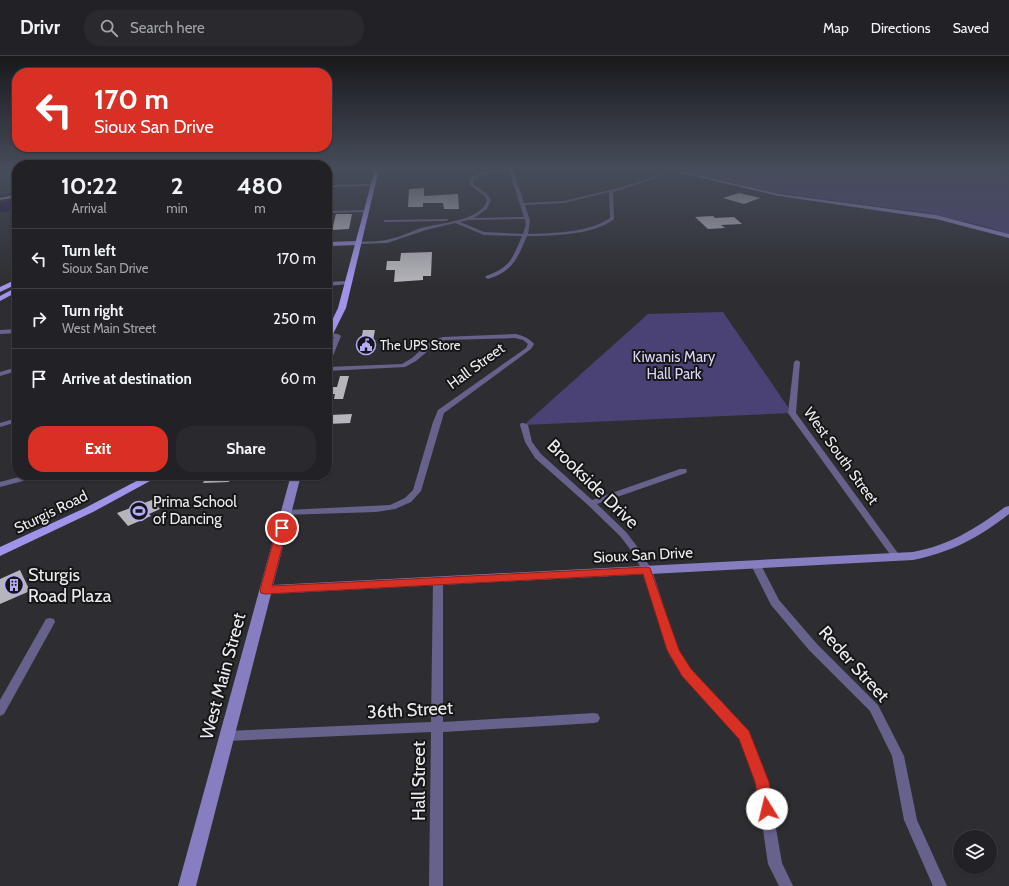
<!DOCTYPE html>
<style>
body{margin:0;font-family:Cabin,sans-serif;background:#2a2a2e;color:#f1f3f6;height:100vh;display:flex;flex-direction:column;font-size:15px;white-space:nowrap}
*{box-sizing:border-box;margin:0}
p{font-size:13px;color:#a2a4a7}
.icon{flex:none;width:22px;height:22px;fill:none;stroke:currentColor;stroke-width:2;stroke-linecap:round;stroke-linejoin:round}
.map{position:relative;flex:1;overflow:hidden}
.details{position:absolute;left:12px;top:104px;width:320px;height:320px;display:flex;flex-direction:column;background:#222226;border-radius:16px;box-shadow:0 1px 3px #0004,0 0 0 1px #3f3f43}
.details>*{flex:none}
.hud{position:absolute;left:12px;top:12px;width:320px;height:84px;border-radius:16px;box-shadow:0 1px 3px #0004,0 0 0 1px #3f3f43;background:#d93025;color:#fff;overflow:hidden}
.fabs{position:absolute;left:953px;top:774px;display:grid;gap:8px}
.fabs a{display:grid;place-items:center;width:44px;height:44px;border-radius:50%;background:#222226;box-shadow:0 1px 3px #0004,0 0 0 1px #3f3f43;font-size:20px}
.pin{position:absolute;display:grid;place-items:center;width:34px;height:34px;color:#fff;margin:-17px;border:2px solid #fff;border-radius:50%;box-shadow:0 1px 4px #0007}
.me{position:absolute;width:44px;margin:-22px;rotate:351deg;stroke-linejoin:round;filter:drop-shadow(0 0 3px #0008)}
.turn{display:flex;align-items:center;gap:14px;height:84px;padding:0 16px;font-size:18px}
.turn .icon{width:52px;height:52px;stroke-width:2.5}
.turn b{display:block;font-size:28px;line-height:34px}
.eta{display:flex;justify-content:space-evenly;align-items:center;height:68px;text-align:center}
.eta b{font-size:24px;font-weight:800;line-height:28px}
.cta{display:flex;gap:8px;margin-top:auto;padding:8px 16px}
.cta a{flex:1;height:46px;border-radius:16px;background:#d93025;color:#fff;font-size:16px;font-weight:800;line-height:46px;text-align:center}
.cta a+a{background:#2a2a2e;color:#f1f3f6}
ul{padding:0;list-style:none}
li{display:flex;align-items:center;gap:12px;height:60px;padding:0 16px;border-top:1px solid #3f3f43}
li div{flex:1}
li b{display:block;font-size:15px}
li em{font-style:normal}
header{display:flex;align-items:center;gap:24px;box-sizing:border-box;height:56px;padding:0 20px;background:#222226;border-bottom:1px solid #3f3f43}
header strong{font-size:19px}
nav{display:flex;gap:22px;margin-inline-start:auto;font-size:14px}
.search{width:280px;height:36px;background:#2a2a2e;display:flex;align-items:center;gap:10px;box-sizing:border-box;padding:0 14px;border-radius:16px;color:#a2a4a7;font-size:15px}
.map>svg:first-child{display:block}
</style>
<header>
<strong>Drivr</strong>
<div class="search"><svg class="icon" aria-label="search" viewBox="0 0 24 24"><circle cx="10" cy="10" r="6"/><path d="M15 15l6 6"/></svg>Search here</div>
<nav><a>Map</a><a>Directions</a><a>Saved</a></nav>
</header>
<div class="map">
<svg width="1009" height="830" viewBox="0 0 1009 830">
<rect width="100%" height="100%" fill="#2e2e32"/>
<path fill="#383741" d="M0,113H17V139L0,142Z"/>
<path fill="#4a4274" d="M675,113H1009V178L983,170L927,157L777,137Z
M723,256L792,357L524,369L648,258Z"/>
<path fill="#1c1040" d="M17,143V154L0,156V146Z"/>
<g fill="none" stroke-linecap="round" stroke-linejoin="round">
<path stroke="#1c1040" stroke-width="1.5" d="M0,140L17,137"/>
<path fill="#1c1040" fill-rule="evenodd" d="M1000,113H1009V116L1001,114Z"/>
</g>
<path fill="#b6b5bb" d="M424,132V140L458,138L459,153H444L443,147H423V151H408L409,133Z
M739,137L760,142L744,148L723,142Z
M336,158H352L349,173L332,174Z
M713,160L715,162L734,161L742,168L721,169L725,172L708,173L695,161Z
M432,196L431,220H423V224L394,226L395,214H386L387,205H400L401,197Z
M363,274H375L372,290H360Z
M340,320H349L343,343H334L335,338H331L333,331H337Z
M352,358L350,367L328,368L330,359Z
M207,419H232L229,426L203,427Z
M152,444L160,453L149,458L151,460L128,470L117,457Z
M20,514L30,535L0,548V523Z"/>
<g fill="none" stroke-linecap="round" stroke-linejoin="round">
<path fill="#67628c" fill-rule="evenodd" d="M508,113L513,114L524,147L564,145L622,131L659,119L662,120L613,136L614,163C595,179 551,180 527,180C517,203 513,215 488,223L485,221L486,220C511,211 512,203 522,180L484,179L455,167L426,174L387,187L358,188L356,187L358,186C367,185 377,186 386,184C398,182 410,176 421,172C439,167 482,165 487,144L484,139L470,129V122L481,117ZM509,115L524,161L474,162L487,153L491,144L486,137L473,128V124L482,119ZM609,136L610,162C587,177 554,177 528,178L530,165L525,149L564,147ZM525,163L526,168L523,178L484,176L460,166L468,164Z
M728,113H733L705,123L702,122Z
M374,128L373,130L327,131V129Z
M367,154V156H366L327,157V155Z
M448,163V164L446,165L385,166L383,165L385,164Z
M347,225L349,226V228L327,230V226Z
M17,273V277L0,278V274Z
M329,277L338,278L341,280L330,307L327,309V299L334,281L327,280V278Z
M516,278C523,280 529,282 534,288L531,293L444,357L421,435L411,446L395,453L376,456L284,459L283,457L284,455L287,454L390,449L405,442L413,434L433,366L438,354L526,292L528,288L523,284L515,282L445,284L436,288L416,305L405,311L327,315V311L402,308L412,302L431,285L443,281Z
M797,304L800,306L796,357L900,500L902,502L900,504H894L788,357L794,306Z
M17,311V315L0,320V316Z
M17,362V366L0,371V367Z
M521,367H524L528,369L532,386L541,398L592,444L680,413H686L687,415L686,417L597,448L626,476L636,489L652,514L678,594L690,614L748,675L768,726L782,807L793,830H779L768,808L756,726L739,682L682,620L669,598L642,514L630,493L620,480L588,449L535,402L525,386L520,369Z
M26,419H39L38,421L0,431V426Z
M756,506L759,507L761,509L779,544L817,588L878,649L904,700L917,764L947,830H933L904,764L892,700L870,655L809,594L771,549L751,509L753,507Z
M438,522L441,523L443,525V666L594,657L598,658L600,662L598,666L594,667L443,676V830H429L431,676L227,685L223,684L221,680L223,676L227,675L431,666L433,525L435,523Z
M50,562L54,563L55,566L4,658L0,660V644L46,563Z"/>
<path fill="#877ec1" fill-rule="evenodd" d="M664,113H671L779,138L936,159L1009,178V182L936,163L779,140Z
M327,186L358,185L361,187L358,189L327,190Z
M291,419H301L273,529L913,496C950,489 975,473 1005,451L1009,450V458C978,482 952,496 913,504L271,538L196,830H178Z"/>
<path fill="#a094ea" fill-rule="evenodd" d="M375,113H379L346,252L331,282L327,284V275L338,252Z
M17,223V228L0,236V231Z
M17,231V236L0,245V240Z
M148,419H161L93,456L0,500V491L85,452Z"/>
<path stroke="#a6a6a9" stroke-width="1.5" d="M0,143L17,140"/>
</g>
<linearGradient id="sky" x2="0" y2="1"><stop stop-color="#19191c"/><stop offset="0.49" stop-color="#464c5a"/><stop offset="1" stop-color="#464c5a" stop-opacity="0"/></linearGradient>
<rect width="1009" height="229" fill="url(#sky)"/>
<path fill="#d93025" stroke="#8d1f18" d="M282,469L287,472L272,530L647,511L650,512L679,594L691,613L749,675L769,726L774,753L772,758L767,760L761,758L755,726L739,683L682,620L667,594L643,518L265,538L261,537L260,534L277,472Z"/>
<defs>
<symbol id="civic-ring" viewBox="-11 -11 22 22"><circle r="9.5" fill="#161618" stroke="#b5acf8" stroke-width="1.5"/><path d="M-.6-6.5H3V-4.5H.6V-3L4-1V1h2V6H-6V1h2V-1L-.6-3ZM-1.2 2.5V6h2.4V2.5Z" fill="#b5acf8"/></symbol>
<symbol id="stadium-ring" viewBox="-11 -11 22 22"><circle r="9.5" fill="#161618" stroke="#b5acf8" stroke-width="1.5"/><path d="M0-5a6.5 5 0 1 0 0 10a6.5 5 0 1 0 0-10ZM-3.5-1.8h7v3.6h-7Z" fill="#b5acf8"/></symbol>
<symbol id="building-ring" viewBox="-11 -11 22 22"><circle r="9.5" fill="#161618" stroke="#b5acf8" stroke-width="1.5"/><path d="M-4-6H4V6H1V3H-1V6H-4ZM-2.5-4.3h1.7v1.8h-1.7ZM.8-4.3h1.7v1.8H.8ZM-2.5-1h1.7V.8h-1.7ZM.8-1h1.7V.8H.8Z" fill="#b5acf8"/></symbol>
</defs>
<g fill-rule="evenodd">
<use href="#civic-ring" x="355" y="278" width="22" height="22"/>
<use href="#stadium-ring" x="128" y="444" width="22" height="22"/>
<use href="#building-ring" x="3" y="518" width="22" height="22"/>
</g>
<g text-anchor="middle" stroke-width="4" stroke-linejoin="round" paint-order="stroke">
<g font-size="13" fill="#ececef" stroke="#161618" text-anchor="start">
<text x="380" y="294">The UPS Store</text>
</g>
<g font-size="15" fill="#d8d5f7" stroke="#161618">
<text x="674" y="306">Kiwanis Mary<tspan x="674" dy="17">Hall Park</tspan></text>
</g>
<g font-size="15" fill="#ececef" stroke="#161618">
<text transform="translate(476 310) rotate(-36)" y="5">Hall Street</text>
<text transform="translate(841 400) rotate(54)" y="5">West South Street</text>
<text transform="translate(51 456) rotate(-26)" y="5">Sturgis Road</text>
<text transform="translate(643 499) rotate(-3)" y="5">Sioux San Drive</text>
</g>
<g font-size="15" fill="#ececef" stroke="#161618" text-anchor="start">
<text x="153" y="451">Prima School<tspan x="153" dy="17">of Dancing</tspan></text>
</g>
<g font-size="18" fill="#ececef" stroke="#161618">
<text transform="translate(593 428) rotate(44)" y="6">Brookside Drive</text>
<text transform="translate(854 608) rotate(48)" y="6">Reder Street</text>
<text transform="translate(223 620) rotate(-75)" y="6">West Main Street</text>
<text transform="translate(410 654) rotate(-3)" y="6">36th Street</text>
<text transform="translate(419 725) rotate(-90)" y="6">Hall Street</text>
</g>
<g font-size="18" fill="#ececef" stroke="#161618" text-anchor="start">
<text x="28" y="525">Sturgis<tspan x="28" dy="21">Road Plaza</tspan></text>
</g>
</g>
</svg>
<div class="fabs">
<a><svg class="icon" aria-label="layers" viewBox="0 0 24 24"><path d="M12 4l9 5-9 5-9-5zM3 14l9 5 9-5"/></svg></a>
</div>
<div class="pin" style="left:282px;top:472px;background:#d93025"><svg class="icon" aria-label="arrive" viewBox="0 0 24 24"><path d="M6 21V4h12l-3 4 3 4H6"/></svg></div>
<svg class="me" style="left:767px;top:753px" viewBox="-20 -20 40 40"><circle r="19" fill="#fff"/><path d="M0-13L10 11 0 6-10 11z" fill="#d93025"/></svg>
<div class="hud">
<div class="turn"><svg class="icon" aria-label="left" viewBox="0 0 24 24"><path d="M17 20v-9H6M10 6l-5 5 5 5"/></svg><div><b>170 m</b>Sioux San Drive</div></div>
</div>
<section class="details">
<div class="eta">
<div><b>10:22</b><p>Arrival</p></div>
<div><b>2</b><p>min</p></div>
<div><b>480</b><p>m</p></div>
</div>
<ul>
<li><svg class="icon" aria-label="left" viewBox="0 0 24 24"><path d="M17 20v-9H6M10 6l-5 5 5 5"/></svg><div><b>Turn left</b><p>Sioux San Drive</p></div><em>170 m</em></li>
<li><svg class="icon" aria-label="right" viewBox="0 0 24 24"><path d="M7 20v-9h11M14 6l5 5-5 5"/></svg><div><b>Turn right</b><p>West Main Street</p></div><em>250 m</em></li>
<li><svg class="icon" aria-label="arrive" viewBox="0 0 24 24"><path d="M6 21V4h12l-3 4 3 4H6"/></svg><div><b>Arrive at destination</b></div><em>60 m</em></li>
</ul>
<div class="cta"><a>Exit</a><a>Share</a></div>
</section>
</div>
